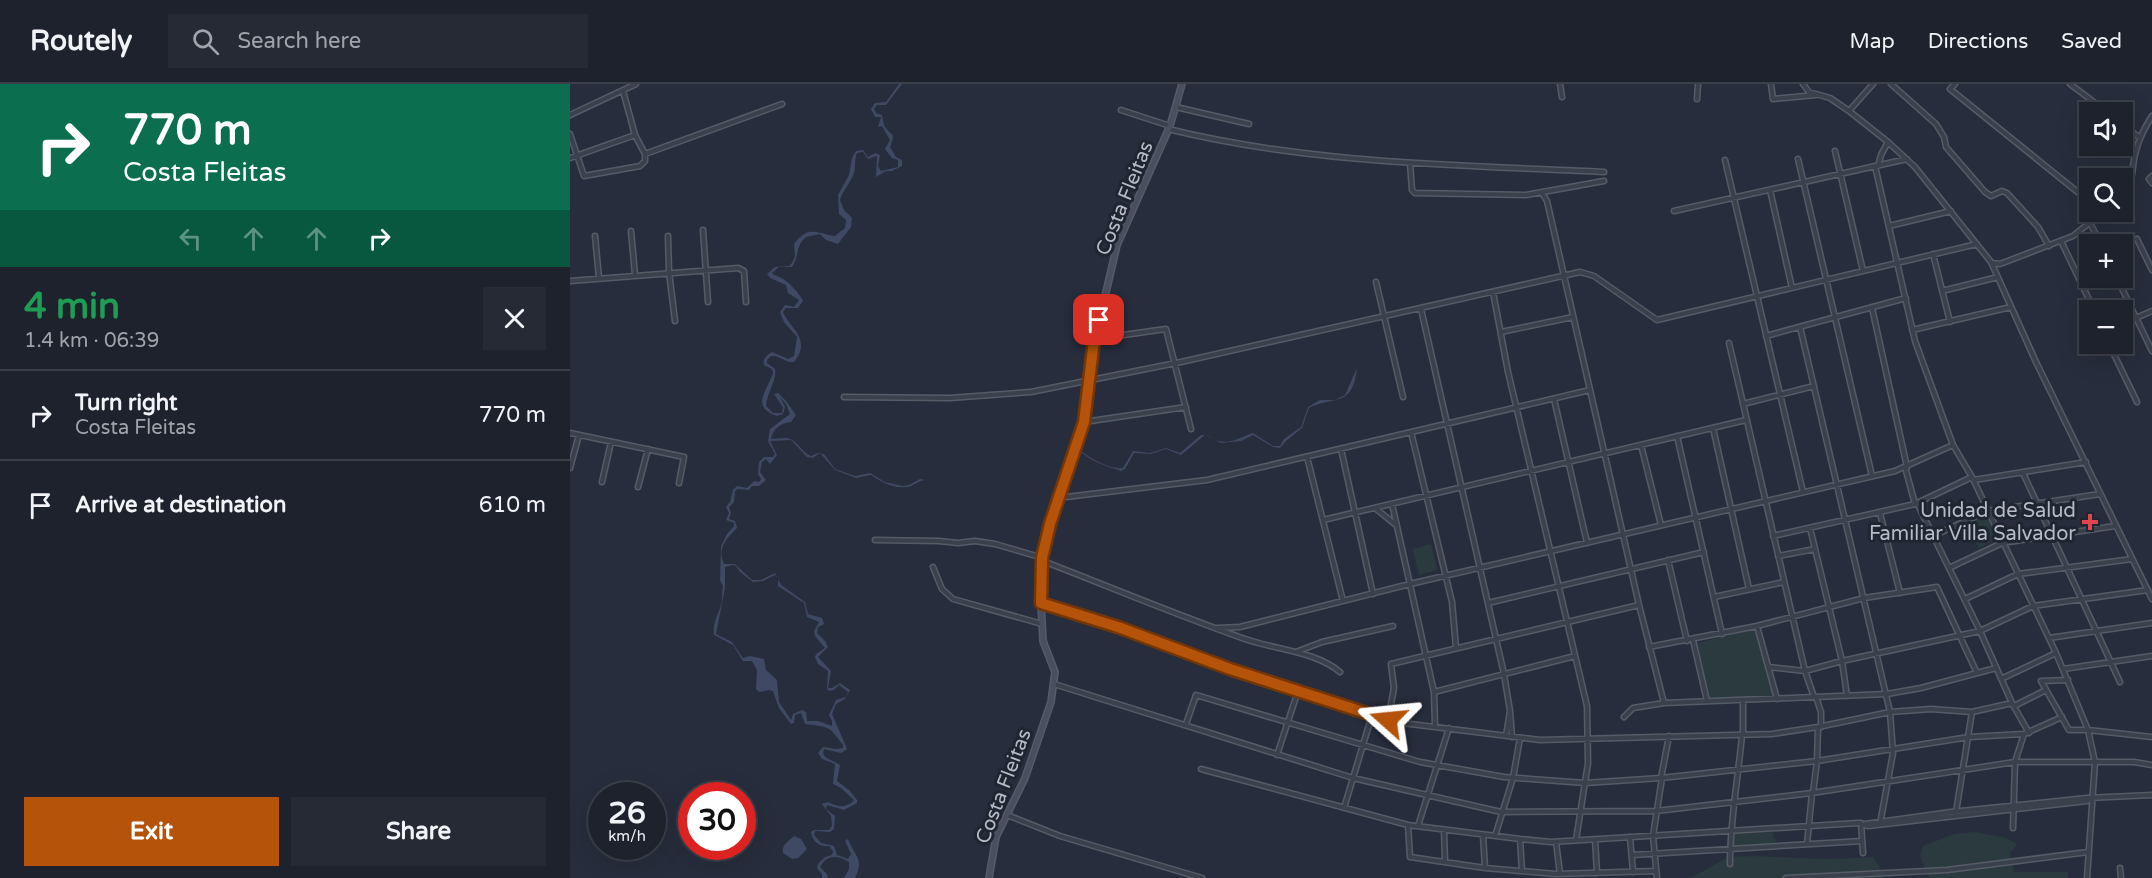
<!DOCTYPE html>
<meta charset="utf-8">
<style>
body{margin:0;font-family:"Varela Round",sans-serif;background:#252a35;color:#f1f3f6;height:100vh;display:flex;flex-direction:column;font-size:22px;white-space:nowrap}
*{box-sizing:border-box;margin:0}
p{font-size:20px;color:#a0a4aa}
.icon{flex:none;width:33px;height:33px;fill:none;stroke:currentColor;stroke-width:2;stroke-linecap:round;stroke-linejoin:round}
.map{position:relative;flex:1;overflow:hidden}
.details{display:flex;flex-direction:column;background:#1d222d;width:570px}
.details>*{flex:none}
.top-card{background:#0b6e4f;color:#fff;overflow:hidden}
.fabs{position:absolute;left:1509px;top:18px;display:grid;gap:12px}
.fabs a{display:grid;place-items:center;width:54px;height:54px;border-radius:0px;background:#1d222d;box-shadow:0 6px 24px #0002,0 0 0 2px #3b3f49;font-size:30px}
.speed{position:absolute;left:18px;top:698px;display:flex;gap:12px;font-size:30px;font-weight:700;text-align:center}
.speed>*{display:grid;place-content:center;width:78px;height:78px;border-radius:50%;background:#1d222d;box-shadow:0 6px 24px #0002,0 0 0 2px #3b3f49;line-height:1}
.speed small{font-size:15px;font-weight:400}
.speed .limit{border:9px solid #d22;background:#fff;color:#111}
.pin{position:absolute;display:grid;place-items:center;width:51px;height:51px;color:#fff;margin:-26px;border-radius:12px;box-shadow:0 3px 9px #0006}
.me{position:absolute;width:66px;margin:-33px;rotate:288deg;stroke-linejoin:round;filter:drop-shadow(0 0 4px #0008)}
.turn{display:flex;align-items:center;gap:21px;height:126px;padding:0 24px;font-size:27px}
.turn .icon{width:78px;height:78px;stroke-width:2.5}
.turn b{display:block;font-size:42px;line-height:51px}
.lanes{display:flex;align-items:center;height:57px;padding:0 24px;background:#0003;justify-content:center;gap:30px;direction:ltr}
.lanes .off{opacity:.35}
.round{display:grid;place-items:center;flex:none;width:63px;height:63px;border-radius:0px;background:#252a35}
.overview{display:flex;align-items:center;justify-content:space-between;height:102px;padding:0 24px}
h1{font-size:36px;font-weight:700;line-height:45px;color:#1e9e55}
.primary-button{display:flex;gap:12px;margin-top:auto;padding:12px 24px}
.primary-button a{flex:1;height:69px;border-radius:0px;background:#b45309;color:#fff;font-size:24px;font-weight:700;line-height:69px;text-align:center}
.primary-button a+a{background:#252a35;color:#f1f3f6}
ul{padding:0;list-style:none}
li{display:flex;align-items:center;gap:18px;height:90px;padding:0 24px;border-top:2px solid #3b3f49}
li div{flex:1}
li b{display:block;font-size:22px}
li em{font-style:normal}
header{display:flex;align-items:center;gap:36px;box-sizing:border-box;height:84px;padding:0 30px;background:#1d222d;border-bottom:2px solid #3b3f49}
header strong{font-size:28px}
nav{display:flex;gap:33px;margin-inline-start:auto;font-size:21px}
.search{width:420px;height:54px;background:#252a35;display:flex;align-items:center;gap:15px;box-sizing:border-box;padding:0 21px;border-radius:0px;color:#a0a4aa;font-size:22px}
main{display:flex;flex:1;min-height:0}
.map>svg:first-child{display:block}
</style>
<header>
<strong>Routely</strong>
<div class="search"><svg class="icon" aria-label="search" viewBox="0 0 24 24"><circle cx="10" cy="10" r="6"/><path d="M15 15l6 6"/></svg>Search here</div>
<nav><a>Map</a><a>Directions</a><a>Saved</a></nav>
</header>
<main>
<section class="details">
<div class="top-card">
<div class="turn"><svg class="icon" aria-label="right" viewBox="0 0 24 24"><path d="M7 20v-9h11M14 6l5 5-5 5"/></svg><div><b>770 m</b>Costa Fleitas</div></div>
<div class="lanes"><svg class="icon off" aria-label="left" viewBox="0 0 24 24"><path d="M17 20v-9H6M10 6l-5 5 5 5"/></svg><svg class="icon off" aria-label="ahead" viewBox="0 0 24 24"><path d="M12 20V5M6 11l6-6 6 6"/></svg><svg class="icon off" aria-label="ahead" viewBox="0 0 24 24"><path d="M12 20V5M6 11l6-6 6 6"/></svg><svg class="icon" aria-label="right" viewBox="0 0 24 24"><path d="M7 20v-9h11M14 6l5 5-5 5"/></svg></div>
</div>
<div class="overview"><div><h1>4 min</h1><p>1.4 km · 06:39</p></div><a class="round"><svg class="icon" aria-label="close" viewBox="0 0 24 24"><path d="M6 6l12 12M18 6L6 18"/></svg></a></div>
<ul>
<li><svg class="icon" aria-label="right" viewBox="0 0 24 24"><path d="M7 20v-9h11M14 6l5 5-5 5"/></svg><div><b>Turn right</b><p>Costa Fleitas</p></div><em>770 m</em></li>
<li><svg class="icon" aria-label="arrive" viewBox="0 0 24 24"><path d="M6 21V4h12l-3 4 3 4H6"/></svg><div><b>Arrive at destination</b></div><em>610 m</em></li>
</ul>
<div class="primary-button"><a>Exit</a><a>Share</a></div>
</section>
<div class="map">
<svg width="1582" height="794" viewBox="0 0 1582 794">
<rect width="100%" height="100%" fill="#272d3c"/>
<path fill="#2a3a3e" d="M1416,431L1427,455L1409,464L1397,440Z
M861,460L867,486L849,491L843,465Z
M1185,545L1203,612L1140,614L1127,559Z
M1203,748V753L1207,757L1203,760L1162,762V750Z
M1405,748L1437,754L1447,760L1440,769L1444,788H1498V794H1359L1350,772L1353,762L1384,750Z
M1181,772L1259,775L1303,773L1309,782L1313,794H1121L1158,773Z"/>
<path fill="#3f4963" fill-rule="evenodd" d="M329,0H332L316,21H307L304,25L306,29L312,31C313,34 313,38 314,41C320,53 327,46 320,63L326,73L332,76V82L322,87H316L306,93L307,72L298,75L293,68L287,69C284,76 286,81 284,89C281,98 273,106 270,116L274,126L282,134L281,143L268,160L256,156L250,150L236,153C224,164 230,172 222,183H209L202,189C205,192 208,192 211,194C217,196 231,211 233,217L228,224H216L213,228C221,246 242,255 224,278C215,279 210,271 201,272L197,276V279L205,285C207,296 197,309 196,322L203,329H212L213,323L204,310L208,309L216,317L226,331L221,338C210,339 203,345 201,355C206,355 211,354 216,354C227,355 232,369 241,372L248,369L254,370L265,385L285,392L300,389L315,398L333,402L339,401L350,395L355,396C347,397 344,402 337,403C324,405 311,398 301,391L286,394L265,386L250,369L243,374L237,373L221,356L200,357L207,371L200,380L196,375L192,378L190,388L196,396L189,402H182L179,406L168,405L165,407L164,418L159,423L161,429L159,435L165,437L167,444C156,455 147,464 154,480H165L182,496H191L205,489L211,501L235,518L238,530L252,534L254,540L248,543L247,549L255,557L258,563L248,573L261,587L258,604H262L270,599L280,606L275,615L266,620L262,630L277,665L271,669L254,665L253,669L255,673L270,681L267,697L279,706L287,716V719L274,726L257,721L256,725L265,732L264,745L260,748L245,747L244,751L251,759L264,762L267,771L278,775L281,770L275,757L278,755C284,772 295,774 285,794H274L279,785V778C268,771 257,770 250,783L257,790L258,794H252V790L247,784L248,780L255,773L262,771L263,767L259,762C249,763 243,758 241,748L244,746H259L262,742L261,732L252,720L258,718C268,723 276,725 284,716L271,704L263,700L265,680L252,675L248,669L253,663L266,665L273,664V661C258,641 259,643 235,640L231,629L225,631L224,639L221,640L209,624L203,607L199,606L189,608L186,605L187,586L182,577H173L163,561L144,551C142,538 150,528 152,517C152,512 152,507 153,502L150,496L151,462L157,450L164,442V439L156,436L159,429L156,423L160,418L163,406L167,402L177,404L184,397L189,398L191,395L188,390L189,378L194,373H203L205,370L198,357L200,345L220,330L216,320L210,313L215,323L213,330L207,332C180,323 197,307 203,289L202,285L194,281C192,275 197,271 202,268L218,275L224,272L227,253L214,238L210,228L215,221L224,223L229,216L218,209L216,201L200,194L197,190L205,183L219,182L222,179L225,172L224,160C239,141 245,149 265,152L275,144L276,136L269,130L268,111L279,91L282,74L286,67L293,66L298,73L305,69L310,71L308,82L311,87L328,83V76L322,74L315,65L320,56L312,42L308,43L311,33H305L301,25L305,19L316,18ZM163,481L166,482L170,488L183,498L193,497L205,491L208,495V502L234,519L237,533L249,538L244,547L245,552L255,564L246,570L245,573L248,580L258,587L257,605L259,607L264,606L269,601L278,608L276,613L266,616L259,631L262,637V642L248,637H237L236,628L232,626L223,630L221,636L209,618L207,596L196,586L194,575L180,572L173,574L162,558L146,550L155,504V483Z
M787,284C782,325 765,311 739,324L732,344L716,357L710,364L703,363L683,351L671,357L651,359L635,351L611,371L596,365L581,370L564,369L555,385L551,387C536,382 519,377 508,365C516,371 538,386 553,384L563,367L580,369L596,364L610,369L631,351C640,350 641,356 649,357C662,360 671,353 683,349L703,362H710L714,355L731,343L738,323L750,316H765L775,311Z
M224,752L231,755L237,765L228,774L222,775L213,769C211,761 219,757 224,752Z"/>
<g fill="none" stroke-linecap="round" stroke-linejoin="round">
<defs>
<path id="minor" d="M990,0L992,13
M1201,0L1203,15L1246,11
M1233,0L1239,8L1260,14L1279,27L1318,58L1345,83L1421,178L1466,278L1582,515
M1321,0L1366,40L1374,53L1376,63L1415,108L1421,112L1432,107L1437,109L1468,143L1479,162
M1385,0L1380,5L1520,118
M1500,0L1537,28
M53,7L65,51L75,70L212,20
M1127,15L1128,0
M606,23L679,40
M551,26L600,42
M1279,27L1303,0
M0,31L66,0
M1552,40L1570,54
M598,45C740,80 889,81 1034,88
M0,50L14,92L70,82L75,77V70
M1265,67L1293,187
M0,74L65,51
M1228,75L1302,392
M1155,76L1233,408
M840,79L842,106L845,109L956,111L1034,97
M1305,82L1345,257L1383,361L1402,393L1486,569L1518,646L1525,678L1517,794
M1308,82L1311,71L1318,58
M1582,92L1579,95L1582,99
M1200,106L1222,204
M972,109L977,117L1069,521L1094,619
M1552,111C1565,100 1561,82 1566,67C1569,54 1575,43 1582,32
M1104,127L1337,75
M1520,139L1531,160
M1319,142L1381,127
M133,146L138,218
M61,147L65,191
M25,152L29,194
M98,152L99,188L105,237
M1567,155L1582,186
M1491,157L1524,226
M1363,170L1380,238
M1422,179L1430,180L1503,152L1533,128
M1547,194L1582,267
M0,197L168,184L174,187L176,218
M806,198L833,313
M1372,207L1428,193
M923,208L938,288L1017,622L1018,679L1006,756
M1302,224L1337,383
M851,225L934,590L940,627
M1566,234L1582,227
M1230,243L1320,628L1323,669L1310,740
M1342,246L1441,223
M931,248L1003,233
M1196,252L1336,214
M525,255L596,245L621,345
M1159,259L1235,587L1244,613
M1539,260L1567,318
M274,313L380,314L461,308L611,278L1010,188L1024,192L1087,236L1407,160
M984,315L1017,459
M1173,320L1244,302
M514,338L616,323
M1143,344L1179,505
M841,348L882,518L886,564
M0,349L114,373L109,399
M1107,352L1152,550
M1071,361L1091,441
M771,365L803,510
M737,373L773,517
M1335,383L1345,420
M0,384L9,351
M1453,389L1550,598
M1404,396L1516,378
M32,398L41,358
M68,403L78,365
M490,411L496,413L637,396L1020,306
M1347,419L1410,547L1442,619L1459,649
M822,420L864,608L865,642
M805,424L826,441
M1310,429L1330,509
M753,436L1176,336
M1240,444L1272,577L1277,612
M1203,452L1345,420L1402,393
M1363,452L1417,427L1530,410
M305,456L369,457L388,459L405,457L425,460L473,474
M1208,472L1245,465
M1098,476L1117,557
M473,477C540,503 607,531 675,555C706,566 745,567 770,588
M363,483L372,505L383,515L472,540
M1379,484L1432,459L1545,442
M1144,513L1214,498
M1395,515L1448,490L1562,475
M471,519L548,543L660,585L824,638L970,656L1202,650L1248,643L1320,628L1361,625L1402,628L1442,619
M918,519L1134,468
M1187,542L1207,615
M647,544L670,543L840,500L1325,387L1383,361
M1479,554L1582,539
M1123,556L1137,617
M1079,563L1187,542L1294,514L1367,503L1407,589
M726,568L752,558L823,542
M1198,583L1235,587L1272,577L1410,547L1463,522L1578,506
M1493,585L1582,572
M1431,595L1486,569
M1498,596L1471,597L1499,646H1518L1582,653
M484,600L783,694L931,728L1086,727L1242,709L1445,678H1564L1582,681
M864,608L1005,572
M1246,613L1251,628V643
M1173,617V651
M1444,622L1476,606
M1054,633L1063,624L1094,619L1317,610L1351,604L1426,584
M818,636L824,604L821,580L1069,521
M616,640L626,611L850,678L934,693L1015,699L1091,694L1247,677L1399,653L1454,650L1492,633
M936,652L940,627L942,653
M707,671L728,607
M631,685L838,741L950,755L981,758L1288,739L1298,742L1517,717L1519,715
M1091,694L1099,652
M1243,709L1247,677L1248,643
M774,724L802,631
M1386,728L1402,628
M437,731L490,752L632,794
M1291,739L1293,769
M1295,740L1381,728L1517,714L1582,711
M838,741L840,773L915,784L986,790L1085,787
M848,742L879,644
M1443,744L1445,678L1454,650
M874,746L875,778
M913,751L915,784
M925,752L943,694L950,654
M1060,753L1063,788
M950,755L952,787
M1025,755L1027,789
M986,758L990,790
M1237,760L1242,709
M1062,771L1292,757
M1160,780C1160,737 1168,695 1172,651
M1550,784L1551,794
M1087,794L1083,752L1092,694
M1216,794L1377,786L1518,768"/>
<path id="secondary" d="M419,794L426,753L455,694L481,618L485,588L473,557L471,519L473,474L480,440L514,338L523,264L547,161L600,42L612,0"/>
</defs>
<use href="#minor" stroke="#565b68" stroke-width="7"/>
<use href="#secondary" stroke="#565b68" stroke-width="8"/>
<use href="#minor" stroke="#3b404d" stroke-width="4"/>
<use href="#secondary" stroke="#4a4e5f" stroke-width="5"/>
</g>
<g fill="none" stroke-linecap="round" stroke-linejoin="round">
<defs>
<path id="route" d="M529,236L523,264L514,338L480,440L472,474L471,519L548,543L660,585L818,636"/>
</defs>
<use href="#route" stroke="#753606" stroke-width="15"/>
<use href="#route" stroke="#b45309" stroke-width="10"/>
</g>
<path fill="#e0444e" stroke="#202532" stroke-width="2" d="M1517 429h6v6h6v6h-6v6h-6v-6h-6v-6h6z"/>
<g text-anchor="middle" stroke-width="6" stroke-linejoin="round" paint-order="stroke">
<g font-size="20" fill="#b7bbc8" stroke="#202532">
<text transform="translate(554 114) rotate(-68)" y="7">Costa Fleitas</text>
<text transform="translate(433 702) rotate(-69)" y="7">Costa Fleitas</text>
</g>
<g font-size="20" fill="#b7bbc8" stroke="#202532" text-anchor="end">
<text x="1506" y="433">Unidad de Salud<tspan x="1506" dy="23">Familiar Villa Salvador</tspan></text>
</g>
</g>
</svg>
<div class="fabs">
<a><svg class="icon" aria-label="sound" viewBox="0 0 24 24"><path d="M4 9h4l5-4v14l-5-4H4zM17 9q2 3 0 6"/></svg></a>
<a><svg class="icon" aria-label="search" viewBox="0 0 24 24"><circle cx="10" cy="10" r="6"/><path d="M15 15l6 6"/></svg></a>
<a>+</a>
<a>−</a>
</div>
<div class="speed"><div>26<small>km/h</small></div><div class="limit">30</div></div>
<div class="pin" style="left:529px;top:236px;background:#d93025"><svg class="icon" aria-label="arrive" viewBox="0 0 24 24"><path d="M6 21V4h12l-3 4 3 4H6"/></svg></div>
<svg class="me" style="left:818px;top:636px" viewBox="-20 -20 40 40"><path d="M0-17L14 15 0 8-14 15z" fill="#b45309" stroke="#fff" stroke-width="4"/></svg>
</div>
</main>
